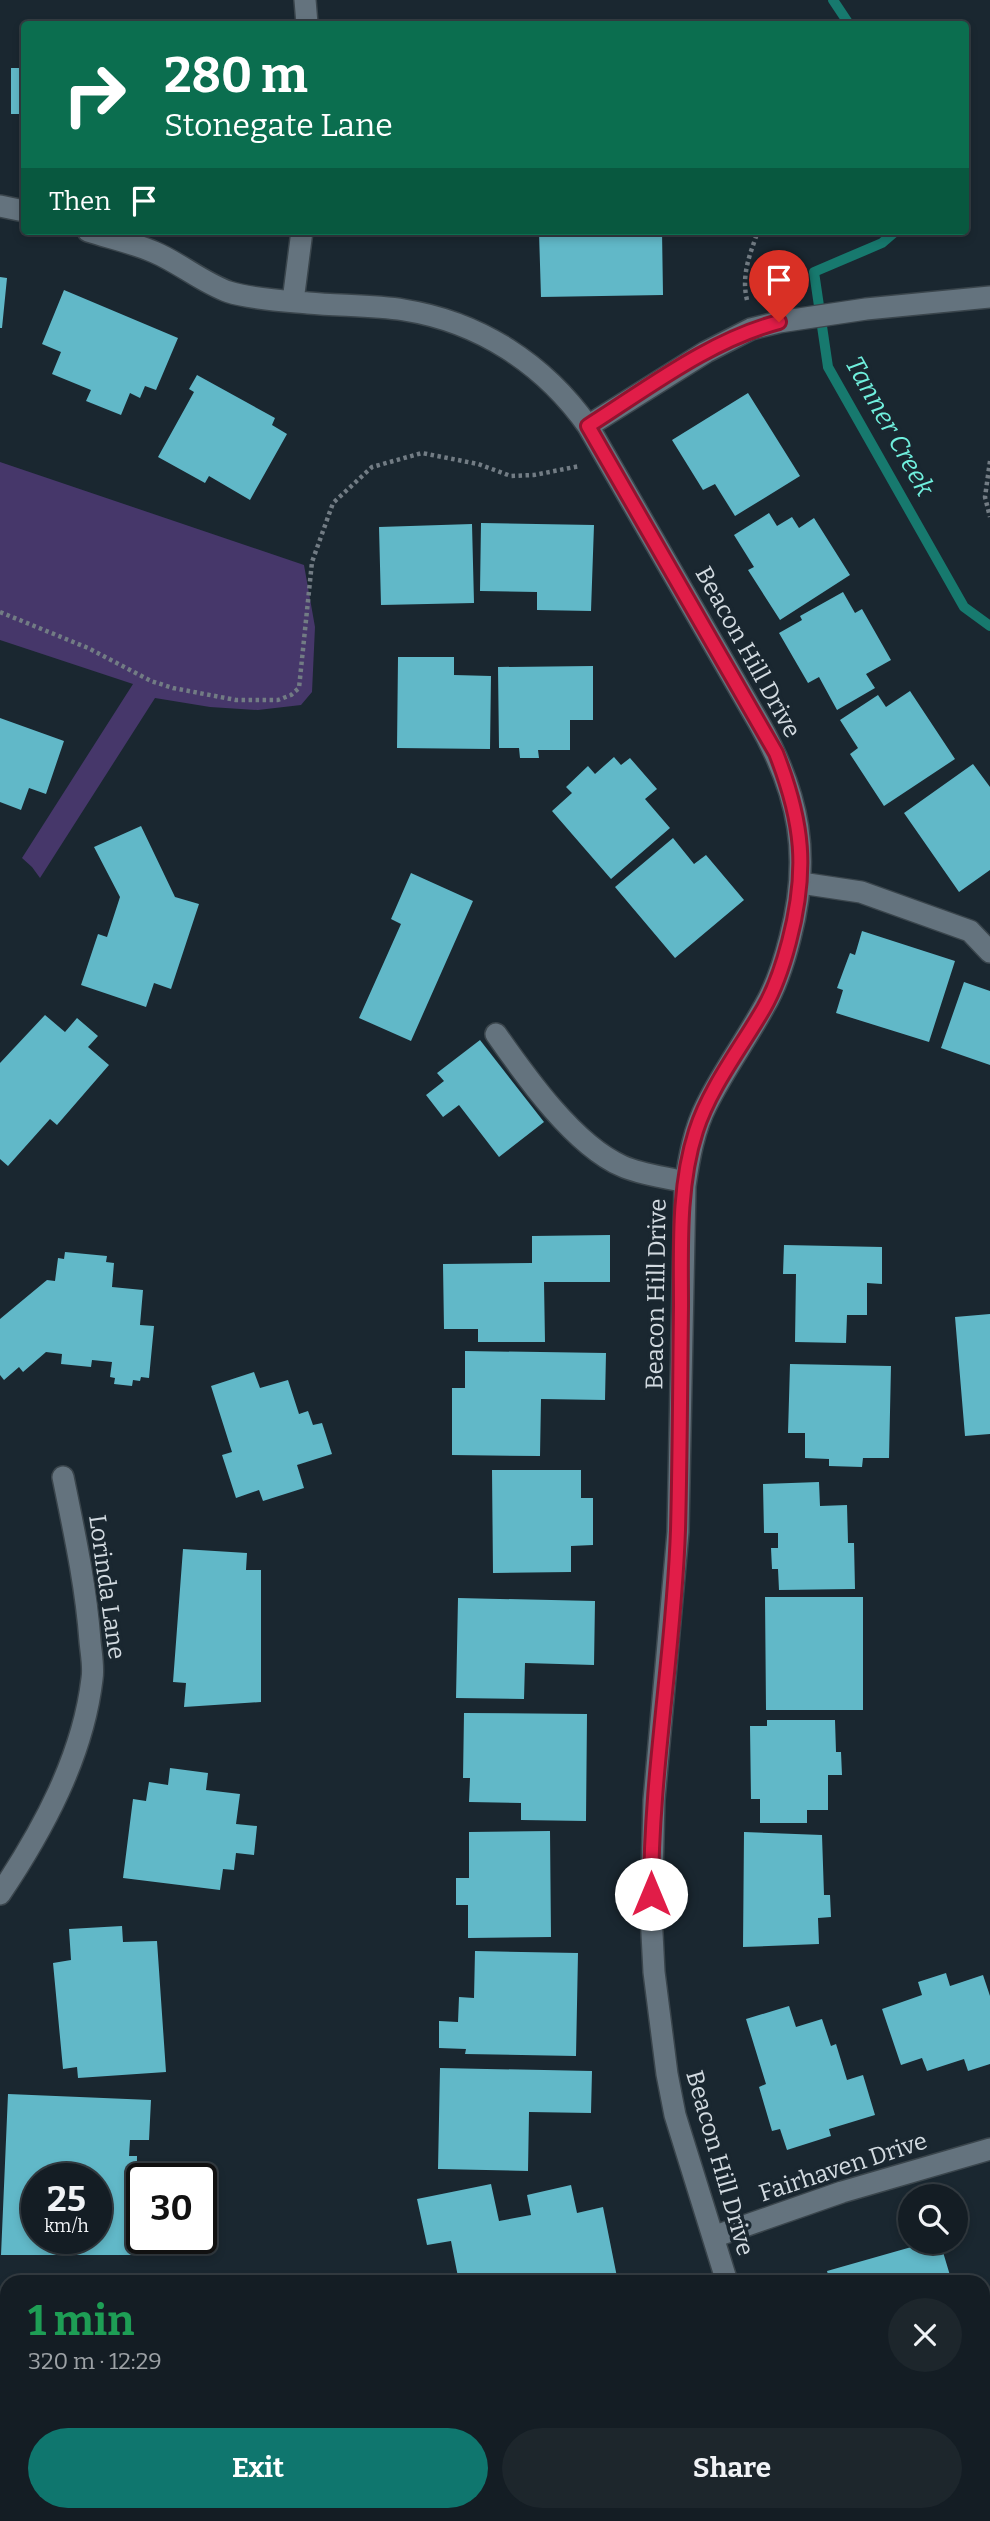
<!DOCTYPE html>
<meta charset="utf-8">
<style>
body{margin:0;font-family:Bitter,serif;background:#1d262c;color:#f1f3f6;height:100vh;display:flex;flex-direction:column;font-size:26px;white-space:nowrap}
*{box-sizing:border-box;margin:0}
p{font-size:23px;color:#9da2a6}
.icon{flex:none;width:38px;height:38px;fill:none;stroke:currentColor;stroke-width:2;stroke-linecap:round;stroke-linejoin:round}
.map{position:relative;flex:1;overflow:hidden}
.details{position:absolute;left:0px;top:2275px;width:990px;height:247px;display:flex;flex-direction:column;background:#141d24;border-radius:21px 21px 0 0;box-shadow:0 4px 10px #0003,0 0 0 2px #333b41}
.details>*{flex:none}
.hud{position:absolute;left:21px;top:21px;width:948px;height:214px;border-radius:7px;box-shadow:0 4px 10px #0003,0 0 0 2px #333b41;background:#0b6e4f;color:#fff;overflow:hidden}
.controls{position:absolute;left:898px;top:2184px;display:grid;gap:14px}
.controls a{display:grid;place-items:center;width:70px;height:70px;border-radius:50%;background:#141d24;box-shadow:0 4px 10px #0003,0 0 0 2px #333b41;font-size:35px}
.speed{position:absolute;left:21px;top:2163px;display:flex;gap:14px;font-size:35px;font-weight:700;text-align:center}
.speed>*{display:grid;place-content:center;width:91px;height:91px;border-radius:50%;background:#141d24;box-shadow:0 4px 10px #0003,0 0 0 2px #333b41;line-height:1}
.speed small{font-size:18px;font-weight:400}
.speed .limit{border:4px solid #111;border-radius:10px;background:#fff;color:#111}
.pin{position:absolute;display:grid;place-items:center;width:60px;height:60px;color:#fff;margin:-72px -30px;border-radius:50% 50% 50% 0;rotate:-45deg;box-shadow:0 0 7px #0007}
.pin .icon{rotate:45deg}
.me{position:absolute;width:77px;margin:-38px;rotate:0deg;stroke-linejoin:round;filter:drop-shadow(0 0 5px #0008)}
.turn{display:flex;align-items:center;gap:24px;height:147px;padding:0 28px;font-size:32px}
.turn .icon{width:91px;height:91px;stroke-width:2.5}
.turn b{display:block;font-size:49px;line-height:60px}
.then{display:flex;align-items:center;height:66px;padding:0 28px;background:#0003;gap:14px;font-size:26px}
.round{display:grid;place-items:center;flex:none;width:74px;height:74px;border-radius:37px;background:#1d262c}
.headline{display:flex;align-items:center;justify-content:space-between;height:119px;padding:0 28px}
h1{font-size:42px;font-weight:700;line-height:52px;color:#1e9e55}
.cta{display:flex;gap:14px;margin-top:auto;padding:14px 28px}
.cta a{flex:1;height:80px;border-radius:42px;background:#0f766e;color:#fff;font-size:28px;font-weight:700;line-height:80px;text-align:center}
.cta a+a{background:#1d262c;color:#f1f3f6}
.map>svg:first-child{display:block}
</style>
<div class="map">
<svg width="990" height="2521" viewBox="0 0 990 2521">
<rect width="100%" height="100%" fill="#1a2730"/>
<path fill="#46376a" d="M0,462L304,565L315,627L312,692L301,705L258,710L210,707L155,698L40,878L32,867L22,858L133,684L0,640Z"/>
<g fill="none" stroke-linecap="round" stroke-linejoin="round">
<path stroke="#17796e" stroke-width="10" d="M833,0L849,24
M896,231L882,243L814,272L828,367L964,607L990,626"/>
</g>
<path fill="#61b8c8" fill-rule="evenodd" d="M11,68H24V114H11Z
M662,231L663,295L541,297L539,232Z
M0,277L7,278L2,328H0Z
M64,290L178,338L156,390L145,386L140,398L130,393L121,415L86,401L91,390L52,374L61,352L42,344Z
M197,375L275,418L272,425L287,434L250,500L209,476L205,483L158,457L194,392L189,389Z
M748,393L800,476L735,516L715,484L703,490L672,440Z
M769,513L777,526L792,517L799,528L814,518L850,575L780,620L748,570L754,567L734,535Z
M481,523L594,525L591,611L537,610V592L480,591Z
M472,524L474,603L381,605L379,527Z
M843,592L855,613L862,609L891,660L866,674L875,688L837,710L819,677L808,683L779,633L802,620L800,616Z
M398,657H454V675L491,676L490,749L397,748Z
M593,666V720H570V750H538L539,758H520L519,748H499L498,667Z
M910,691L955,759L884,806L850,754L858,748L840,720L878,695L886,707Z
M0,718L64,741L46,794L29,788L21,810L0,802Z
M614,757L621,765L630,758L657,789L645,799L670,828L611,879L552,811L572,793L566,787L588,766L595,774Z
M973,764L990,787V870L959,892L904,813Z
M141,826L175,897L199,904L171,989L154,983L146,1007L81,985L98,934L107,937L120,897L94,847Z
M673,838L694,864L706,855L744,900L675,958L615,887Z
M411,873L473,901L411,1041L359,1018L401,924L391,919Z
M862,931L955,961L929,1042L836,1013L843,990L837,988L850,953L855,955Z
M964,982L990,991V1065L941,1048Z
M45,1015L65,1032L77,1018L98,1036L88,1047L109,1065L57,1125L50,1119L8,1166L0,1159V1063Z
M480,1040L544,1122L499,1157L459,1105L443,1117L426,1095L444,1081L437,1073Z
M610,1235V1282H544L545,1342H478V1329H444L443,1264L532,1263V1236Z
M784,1245L882,1247V1284L867,1283V1315H847L846,1343L795,1342L796,1274H783Z
M65,1252L107,1256L106,1262L114,1263L112,1287L143,1290L140,1325L154,1326L149,1378L141,1377L140,1381L133,1380L132,1386L114,1384L115,1378L110,1377L112,1362L92,1360L91,1367L61,1364L62,1354L46,1352L23,1372L19,1367L4,1380L0,1375V1319L47,1280L55,1281L58,1258L64,1259Z
M990,1314V1434L965,1436L955,1317Z
M465,1351L606,1353L605,1400L541,1399L540,1456L452,1455V1388H465Z
M790,1364L891,1366L889,1458H863L862,1467L829,1466V1459L805,1458V1433H788Z
M254,1372L260,1388L288,1380L299,1414L308,1411L313,1425L322,1423L332,1454L297,1465L304,1488L263,1501L259,1490L236,1498L222,1455L232,1452L211,1386Z
M492,1470H581V1498H593V1545L571,1546V1572L493,1573Z
M819,1482L820,1506L847,1505L848,1543H854L855,1589L779,1590L778,1569H772L771,1548H778V1533H764L763,1484Z
M183,1549L247,1553L246,1570H261V1702L184,1707L186,1683L173,1682Z
M765,1597H863V1710H766Z
M458,1598L595,1601L594,1665L525,1663L524,1699L456,1698Z
M464,1713L587,1714L586,1821L521,1820V1803L469,1802L470,1778H463Z
M767,1720H835L836,1752H841L842,1775H828V1810H807V1823H760V1799H751L750,1726H767Z
M170,1768L208,1773L206,1790L240,1794L236,1824L257,1826L254,1855L236,1853L234,1870L223,1869L220,1890L123,1878L133,1799L146,1801L149,1782L168,1785Z
M550,1831L551,1937L468,1938V1905H456V1878H469V1832Z
M744,1832L822,1835L824,1895H830L831,1917L818,1918L819,1944L743,1947Z
M122,1926L123,1942L157,1941L166,2072L78,2078L77,2067L63,2069L53,1963L71,1960L69,1929Z
M475,1951L578,1953L576,2056L465,2054L466,2049L439,2048V2021L458,2022L459,1997L474,1998Z
M946,1973L950,1986L983,1975L990,1996V2064L968,2071L964,2059L927,2071L922,2058L901,2065L882,2009L922,1995L918,1982Z
M789,2006L796,2027L822,2019L831,2046L836,2044L847,2080L863,2075L875,2115L829,2129L831,2136L787,2150L780,2129L772,2131L759,2087L766,2084L746,2019Z
M440,2068L592,2071L591,2113L529,2112L528,2171L438,2169Z
M8,2094L151,2100L149,2140H130L129,2156H137L136,2255H1ZM37,2179H96V2238H37Z
M491,2184L499,2221L531,2215L527,2195L571,2185L577,2213L603,2207L618,2282H459L451,2241L427,2245L417,2199Z
M929,2242H940L952,2282H830L827,2271Z
M984,2362L990,2383V2440L984,2442Z
M986,2468L990,2470V2521L971,2515H984V2474Z
M668,2515H752L754,2521H650Z"/>
<g fill="none" stroke-linecap="round" stroke-linejoin="round">
<defs>
<path id="lane" d="M801,883L861,892L970,931L990,952
M496,1034C526,1077 574,1145 622,1166C642,1175 665,1177 685,1182"/>
<path id="street" d="M305,0L307,24
M0,206L24,211
M88,231C110,238 133,243 154,252C180,263 203,283 229,292C250,299 286,301 308,303C340,306 373,305 404,310C480,322 544,364 588,426L759,723C800,795 811,857 790,938C784,962 777,985 764,1007C746,1040 724,1070 707,1104C694,1129 689,1158 685,1186L678,1532L654,1800L651,1914L654,1972L667,2074L675,2115L727,2282
M293,301L302,231
M588,426L706,352L751,329L779,322L866,309L990,297
M0,1894C43,1830 83,1756 92,1679C94,1667 91,1653 90,1641C86,1586 74,1531 63,1477
M713,2237L842,2192L990,2149
M0,2461L7,2466
M69,2515L77,2521
M864,2515L868,2521"/>
</defs>
<use href="#lane" stroke="#3a454c" stroke-width="24"/>
<use href="#street" stroke="#3a454c" stroke-width="24"/>
<path stroke="#727c84" stroke-width="4.5" stroke-dasharray="3.5 3.5" stroke-linecap="butt" d="M747,300C741,275 750,254 758,231
M990,461L985,497L990,517
M0,612L88,648L151,681L173,688L236,700H278L291,695L299,688L312,562L333,503L372,467L422,453L478,464L511,476L534,475L580,466"/>
<use href="#lane" stroke="#64737e" stroke-width="21"/>
<use href="#street" stroke="#64737e" stroke-width="21"/>
</g>
<g fill="none" stroke-linecap="round" stroke-linejoin="round">
<defs>
<path id="route" d="M651,1894C651,1772 674,1652 678,1530C680,1456 680,1381 681,1306C681,1249 678,1186 696,1131C710,1087 741,1048 764,1008C776,987 783,965 789,942C808,870 803,822 776,753L588,426C648,388 710,340 779,322"/>
</defs>
<use href="#route" stroke="#92132f" stroke-width="18"/>
<use href="#route" stroke="#e11d48" stroke-width="12"/>
</g>
<g text-anchor="middle" stroke-width="7" stroke-linejoin="round" paint-order="stroke">
<g font-size="24" fill="#d2dae0" stroke="#1a2730">
<text transform="translate(748 652) rotate(61)" y="8">Beacon Hill Drive</text>
<text transform="translate(656 1294) rotate(-89)" y="8">Beacon Hill Drive</text>
<text transform="translate(107 1587) rotate(82)" y="8">Lorinda Lane</text>
<text transform="translate(720 2163) rotate(74)" y="8">Beacon Hill Drive</text>
<text transform="translate(843 2167) rotate(-18)" y="8">Fairhaven Drive</text>
</g>
<g font-size="26" font-style="italic" fill="#70efdd" stroke="#1a2730">
<text transform="translate(890 426) rotate(61)" y="9">Tanner Creek</text>
</g>
</g>
</svg>
<div class="controls">
<a><svg class="icon" aria-label="search" viewBox="0 0 24 24"><circle cx="10" cy="10" r="6"/><path d="M15 15l6 6"/></svg></a>
</div>
<div class="speed"><div>25<small>km/h</small></div><div class="limit">30</div></div>
<div class="pin" style="left:779px;top:322px;background:#d93025"><svg class="icon" aria-label="arrive" viewBox="0 0 24 24"><path d="M6 21V4h12l-3 4 3 4H6"/></svg></div>
<svg class="me" style="left:651px;top:1894px" viewBox="-20 -20 40 40"><circle r="19" fill="#fff"/><path d="M0-13L10 11 0 6-10 11z" fill="#e11d48"/></svg>
<div class="hud">
<div class="turn"><svg class="icon" aria-label="right" viewBox="0 0 24 24"><path d="M7 20v-9h11M14 6l5 5-5 5"/></svg><div><b>280 m</b>Stonegate Lane</div></div>
<div class="then">Then<svg class="icon" aria-label="arrive" viewBox="0 0 24 24"><path d="M6 21V4h12l-3 4 3 4H6"/></svg></div>
</div>
<section class="details">
<div class="headline"><div><h1>1 min</h1><p>320 m · 12:29</p></div><a class="round"><svg class="icon" aria-label="close" viewBox="0 0 24 24"><path d="M6 6l12 12M18 6L6 18"/></svg></a></div>
<div class="cta"><a>Exit</a><a>Share</a></div>
</section>
</div>
